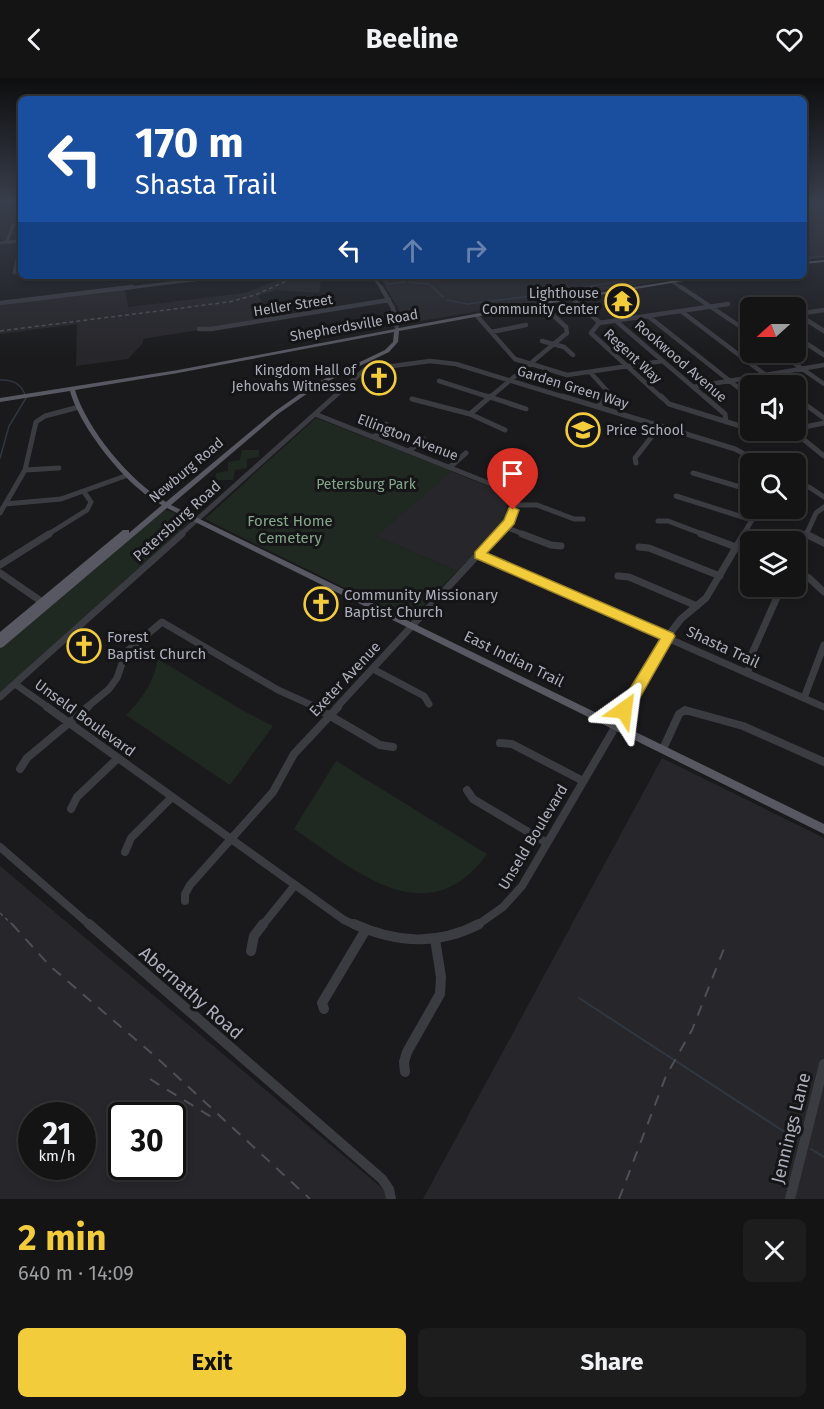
<!DOCTYPE html>
<meta charset="utf-8">
<style>
body{margin:0;font-family:"Fira Sans",sans-serif;background:#1d1d1e;color:#f1f3f6;height:100vh;display:flex;flex-direction:column;font-size:22px;white-space:nowrap}
*{box-sizing:border-box;margin:0}
p{font-size:20px;color:#9d9ea0}
.icon{flex:none;width:33px;height:33px;fill:none;stroke:currentColor;stroke-width:2;stroke-linecap:round;stroke-linejoin:round}
.map{position:relative;height:1121px;overflow:hidden}
.drawer{display:flex;flex-direction:column;background:#141415;flex:1}
.drawer>*{flex:none}
.guide{position:absolute;left:18px;top:18px;width:789px;height:183px;border-radius:9px;box-shadow:0 3px 9px #0003,0 0 0 2px #333334;background:#1a4fa0;color:#fff;overflow:hidden}
.needle{width:39px;rotate:249deg}
.fabs{position:absolute;left:740px;top:219px;display:grid;gap:12px}
.fabs a{display:grid;place-items:center;width:66px;height:66px;border-radius:9px;background:#141415;box-shadow:0 3px 9px #0003,0 0 0 2px #333334;font-size:30px}
.speed{position:absolute;left:18px;top:1024px;display:flex;gap:12px;font-size:30px;font-weight:700;text-align:center}
.speed>*{display:grid;place-content:center;width:78px;height:78px;border-radius:50%;background:#141415;box-shadow:0 3px 9px #0003,0 0 0 2px #333334;line-height:1}
.speed small{font-size:15px;font-weight:400}
.speed .limit{border:3px solid #111;border-radius:9px;background:#fff;color:#111}
.pin{position:absolute;display:grid;place-items:center;width:51px;height:51px;color:#fff;margin:-62px -26px;border-radius:50% 50% 50% 0;rotate:-45deg;box-shadow:0 0 6px #0007}
.pin .icon{rotate:45deg}
.me{position:absolute;width:66px;margin:-33px;rotate:31deg;stroke-linejoin:round;filter:drop-shadow(0 0 4px #0008)}
.turn{display:flex;align-items:center;gap:21px;height:126px;padding:0 18px;font-size:27px}
.turn .icon{width:78px;height:78px;stroke-width:2.5}
.turn b{display:block;font-size:42px;line-height:51px}
.lanes{display:flex;align-items:center;height:57px;padding:0 18px;background:#0003;justify-content:center;gap:30px;direction:ltr}
.lanes .off{opacity:.35}
.round{display:grid;place-items:center;flex:none;width:63px;height:63px;border-radius:9px;background:#1d1d1e}
.headline{display:flex;align-items:center;justify-content:space-between;height:102px;padding:0 18px}
h1{font-size:36px;font-weight:700;line-height:45px;color:#f3cc3c}
.action{display:flex;gap:12px;margin-top:auto;padding:12px 18px}
.action a{flex:1;height:69px;border-radius:9px;background:#f3cc3c;color:#111;font-size:24px;font-weight:700;line-height:69px;text-align:center}
.action a+a{background:#1d1d1e;color:#f1f3f6}
header{display:flex;justify-content:space-between;align-items:center;height:78px;padding:0 18px;background:#141415;font-size:27px;font-weight:700}
.map>svg:first-child{display:block}
</style>
<header><svg class="icon" aria-label="back" viewBox="0 0 24 24"><path d="M15 5l-7 7 7 7"/></svg>Beeline<svg class="icon" aria-label="heart" viewBox="0 0 24 24"><path d="M12 20l-8-8c-3-5 5-10 8-4 3-6 11-1 8 4z"/></svg></header>
<div class="map">
<svg width="824" height="1121" viewBox="0 0 824 1121">
<rect width="100%" height="100%" fill="#1a1a1c"/>
<path fill="#27262a" fill-rule="evenodd" d="M804,123H824V179L804,181Z
M289,198H322L319,215L276,212L258,218L273,240L143,261V265L128,281L76,288L77,246L0,256V226L125,211L128,229L244,215Z
M379,198H689L415,244L402,242L398,230Z
M316,340L498,412L507,425L505,444L457,493L247,402Z
M662,680L824,760V1121H423Z
M0,788L395,1121H0ZM32,1038H82V1089H32ZM122,1038H172V1089H122Z"/>
<path fill="#202822" d="M316,340L452,393L377,458L457,493L410,542L205,441Z
M242,372H259V379L247,381V390L235,392L233,402H215L216,395L228,393V384L240,382Z
M163,432L173,434L190,444L0,615V570Z
M158,581L242,632L273,648L230,707L126,637C144,619 153,605 158,581Z
M336,683L487,776C427,859 354,791 294,751Z"/>
<g fill="none" stroke-linecap="round" stroke-linejoin="round">
<path stroke="#303741" stroke-width="1.5" d="M804,181L824,178
M380,198L388,206L405,204
M670,199L673,198
M409,204L429,206L443,219
M447,222L467,226L540,217L643,199L662,200
M0,302C13,301 23,307 26,320L9,348L0,380"/>
<path stroke="#303741" stroke-width="2" d="M579,920L797,1062
M811,1071L824,1079"/>
<path stroke="#3b3b42" stroke-width="3" d="M21,163L14,195L21,194
M7,164L13,147
M0,165L21,163
M373,198L382,211
M673,204L683,211
M120,211L227,198"/>
<path stroke="#3b3b42" stroke-width="4.5" d="M381,209L393,230L397,251
M681,209L750,255
M573,221L600,245
M0,225L132,209
M681,233L780,308
M797,236L824,253
M798,236L824,232
M477,238L515,281L567,297L663,283
M648,238L750,319
M616,243L706,320
M199,251H211L389,222
M491,254L526,247
M795,258L824,277
M542,263L564,269L573,277
M778,274L824,306
M591,295L609,315L605,320
M439,303L492,320
M693,309L824,287
M333,320L370,287L393,288L430,283L456,286L567,320
M489,320L567,255L566,249L542,227
M662,320L591,255L599,245L728,226"/>
<path stroke="#3b3b42" stroke-width="5" d="M487,318L526,331
M562,318L735,371L763,386
M661,318L669,326L750,351
M704,318L725,336L726,344
M795,319L824,340
M412,321L470,336L505,352
M598,329L606,318
M315,336L496,408C521,425 513,439 496,457
M470,336L491,318
M795,351L824,345
M755,352L769,355L785,352
M792,352L824,378
M374,359L384,351L386,346
M409,373L424,361
M636,385L635,380L660,348
M450,389L466,375
M25,392L59,390
M693,395L750,412
M795,404L809,409L824,419
M492,405L510,393L532,387
M676,418L752,442
M5,426L61,421L128,397
M512,427H537L574,441H583
M0,435L25,392L36,344L45,338L79,329
M658,443H668L705,457
M505,449L526,457
M806,456L809,457
M47,457L87,432L91,424L84,414
M180,457L335,318
M743,457L759,430
M806,457L816,435L824,429"/>
<path stroke="#3b3b42" stroke-width="7" d="M522,456L551,467L561,468
M701,456L736,469
M806,456L824,465
M639,469L649,470L720,498
M479,477L824,629
M795,481L807,456
M0,487L49,456
M795,493L809,500L824,514
M0,495L45,526
M618,498L629,499L697,528
M373,591L424,618L429,626
M748,595L750,580L782,508
M15,606L49,630
M0,619L182,456
M804,620L824,567
M86,630L109,611L117,600L126,574L162,544L278,612L318,630
M336,630L497,456
M626,630L671,554L681,541L706,520L744,456"/>
<path stroke="#3b3b42" stroke-width="8" d="M47,629L344,842L357,848
M315,629L380,667L393,669
M500,665L512,666L583,703
M663,671L679,636L685,632L743,648L824,684
M20,691L27,680L88,629
M467,712L473,721L547,765
M71,731L77,719L118,680
M0,769L91,848
M125,774L131,760L172,719
M185,823V816L190,807L273,714L294,676L338,629
M262,848L295,807
M476,848L503,829L522,808L627,629"/>
<path stroke="#3b3b42" stroke-width="10" d="M89,846L382,1101L389,1111L391,1121
M354,846C396,865 437,868 479,846
M251,873L254,858L263,846
M324,931L322,925L365,853
M405,994L404,984L407,974L440,916L441,899L435,861
M790,1121L824,986"/>
<path fill="#575861" fill-rule="evenodd" d="M824,182V184L804,186V184Z
M703,198H714L534,228L399,253L398,264L389,274L318,308L278,336L171,427L824,746V756L167,430L3,569L0,570V554L123,452H129V455L162,427C128,410 80,350 70,313L0,324V320L178,292L395,251L397,250H399L534,225ZM394,254L393,264L385,272L314,306L274,334L166,424C131,405 86,350 75,312L178,295Z"/>
<path stroke="#4e4f57" stroke-width="1.5" stroke-dasharray="4 3" stroke-linecap="butt" d="M0,253L229,224L255,217L298,198
M0,835L14,848"/>
<path stroke="#4e4f57" stroke-width="2" stroke-dasharray="11 9" stroke-linecap="butt" d="M12,846L50,888L156,979L310,1121
M150,1001L216,1042
M619,1121L666,998L692,952L725,868"/>
</g>
<linearGradient id="sky" x2="0" y2="1"><stop stop-color="#0e0e0f"/><stop offset="0.44" stop-color="#383e4b"/><stop offset="1" stop-color="#383e4b" stop-opacity="0"/></linearGradient>
<rect width="824" height="280" fill="url(#sky)"/>
<path fill="#f3cc3c" stroke="#9e8527" stroke-width="1.5" d="M513,429L519,432L514,446L487,475L673,555L675,558L630,637H619L617,632L660,561L475,480V474L504,442L509,430Z"/>
<defs>
<symbol id="temple-ring" viewBox="-11 -11 22 22"><circle r="9.5" fill="#151518" stroke="#f3cc3c" stroke-width="1.5"/><path d="M0-6L5-2H3V0L6.5 2.5H4V6H1.5V3h-3V6H-4V2.5H-6.5L-3 0V-2H-5Z" fill="#f3cc3c"/></symbol>
<symbol id="church-ring" viewBox="-11 -11 22 22"><circle r="9.5" fill="#151518" stroke="#f3cc3c" stroke-width="1.5"/><path d="M-1.2-6h2.4v3.5h3.3v2.4h-3.3V6h-2.4V-.1h-3.3v-2.4h3.3Z" fill="#f3cc3c"/></symbol>
<symbol id="school-ring" viewBox="-11 -11 22 22"><circle r="9.5" fill="#151518" stroke="#f3cc3c" stroke-width="1.5"/><path d="M0-5L7-2L0 1L-7-2ZM-4 1L0 2.5L4 1V4Q0 6-4 4Z" fill="#f3cc3c"/></symbol>
</defs>
<g fill-rule="evenodd">
<use href="#temple-ring" x="603" y="204" width="38" height="38"/>
<use href="#church-ring" x="360" y="281" width="38" height="38"/>
<use href="#school-ring" x="564" y="333" width="38" height="38"/>
<use href="#church-ring" x="302" y="507" width="38" height="38"/>
<use href="#church-ring" x="65" y="549" width="38" height="38"/>
</g>
<g text-anchor="middle" stroke-width="6" stroke-linejoin="round" paint-order="stroke">
<g font-size="14" fill="#adafbc" stroke="#151518" text-anchor="end">
<text x="599" y="220">Lighthouse<tspan x="599" dy="16">Community Center</tspan></text>
<text x="356" y="297">Kingdom Hall of<tspan x="356" dy="16">Jehovahs Witnesses</tspan></text>
<text x="606" y="357" text-anchor="start">Price School</text>
</g>
<g font-size="14" fill="#adafbc" stroke="#151518">
<text transform="translate(293 227) rotate(-9)" y="5">Heller Street</text>
<text transform="translate(354 247) rotate(-10)" y="5">Shepherdsville Road</text>
<text transform="translate(633 278) rotate(43)" y="5">Regent Way</text>
<text transform="translate(681 283) rotate(41)" y="5">Rookwood Avenue</text>
<text transform="translate(573 309) rotate(17)" y="5">Garden Green Way</text>
<text transform="translate(408 359) rotate(21)" y="5">Ellington Avenue</text>
<text transform="translate(186 392) rotate(-40)" y="5">Newburg Road</text>
</g>
<g font-size="14" fill="#84a78a" stroke="#151518">
<text x="366" y="411">Petersburg Park</text>
</g>
<g font-size="15" fill="#adafbc" stroke="#151518">
<text transform="translate(177 443) rotate(-42)" y="5">Petersburg Road</text>
<text transform="translate(723 569) rotate(25)" y="5">Shasta Trail</text>
<text transform="translate(514 581) rotate(26)" y="5">East Indian Trail</text>
<text transform="translate(345 601) rotate(-47)" y="5">Exeter Avenue</text>
<text transform="translate(85 640) rotate(36)" y="5">Unseld Boulevard</text>
<text transform="translate(533 759) rotate(-59)" y="5">Unseld Boulevard</text>
</g>
<g font-size="15" fill="#84a78a" stroke="#151518">
<text x="290" y="448">Forest Home<tspan x="290" dy="17">Cemetery</tspan></text>
</g>
<g font-size="15" fill="#adafbc" stroke="#151518" text-anchor="start">
<text x="344" y="522">Community Missionary<tspan x="344" dy="17">Baptist Church</tspan></text>
<text x="107" y="564">Forest<tspan x="107" dy="17">Baptist Church</tspan></text>
</g>
<g font-size="18" fill="#adafbc" stroke="#151518">
<text transform="translate(191 915) rotate(41)" y="6">Abernathy Road</text>
<text transform="translate(791 1050) rotate(-76)" y="6">Jennings Lane</text>
</g>
</g>
</svg>
<div class="fabs">
<a><svg class="needle" viewBox="-14 -14 28 28"><path d="M0-13l5 13h-10z" fill="#e53935"/><path d="M0 13l5-13h-10z" fill="#9d9ea0"/></svg></a>
<a><svg class="icon" aria-label="sound" viewBox="0 0 24 24"><path d="M4 9h4l5-4v14l-5-4H4zM17 9q2 3 0 6"/></svg></a>
<a><svg class="icon" aria-label="search" viewBox="0 0 24 24"><circle cx="10" cy="10" r="6"/><path d="M15 15l6 6"/></svg></a>
<a><svg class="icon" aria-label="layers" viewBox="0 0 24 24"><path d="M12 4l9 5-9 5-9-5zM3 14l9 5 9-5"/></svg></a>
</div>
<div class="speed"><div>21<small>km/h</small></div><div class="limit">30</div></div>
<div class="pin" style="left:513px;top:432px;background:#d93025"><svg class="icon" aria-label="arrive" viewBox="0 0 24 24"><path d="M6 21V4h12l-3 4 3 4H6"/></svg></div>
<svg class="me" style="left:624px;top:632px" viewBox="-20 -20 40 40"><path d="M0-17L14 15 0 8-14 15z" fill="#f3cc3c" stroke="#fff" stroke-width="4"/></svg>
<div class="guide">
<div class="turn"><svg class="icon" aria-label="left" viewBox="0 0 24 24"><path d="M17 20v-9H6M10 6l-5 5 5 5"/></svg><div><b>170 m</b>Shasta Trail</div></div>
<div class="lanes"><svg class="icon" aria-label="left" viewBox="0 0 24 24"><path d="M17 20v-9H6M10 6l-5 5 5 5"/></svg><svg class="icon off" aria-label="ahead" viewBox="0 0 24 24"><path d="M12 20V5M6 11l6-6 6 6"/></svg><svg class="icon off" aria-label="right" viewBox="0 0 24 24"><path d="M7 20v-9h11M14 6l5 5-5 5"/></svg></div>
</div>
</div>
<section class="drawer">
<div class="headline"><div><h1>2 min</h1><p>640 m · 14:09</p></div><a class="round"><svg class="icon" aria-label="close" viewBox="0 0 24 24"><path d="M6 6l12 12M18 6L6 18"/></svg></a></div>
<div class="action"><a>Exit</a><a>Share</a></div>
</section>
